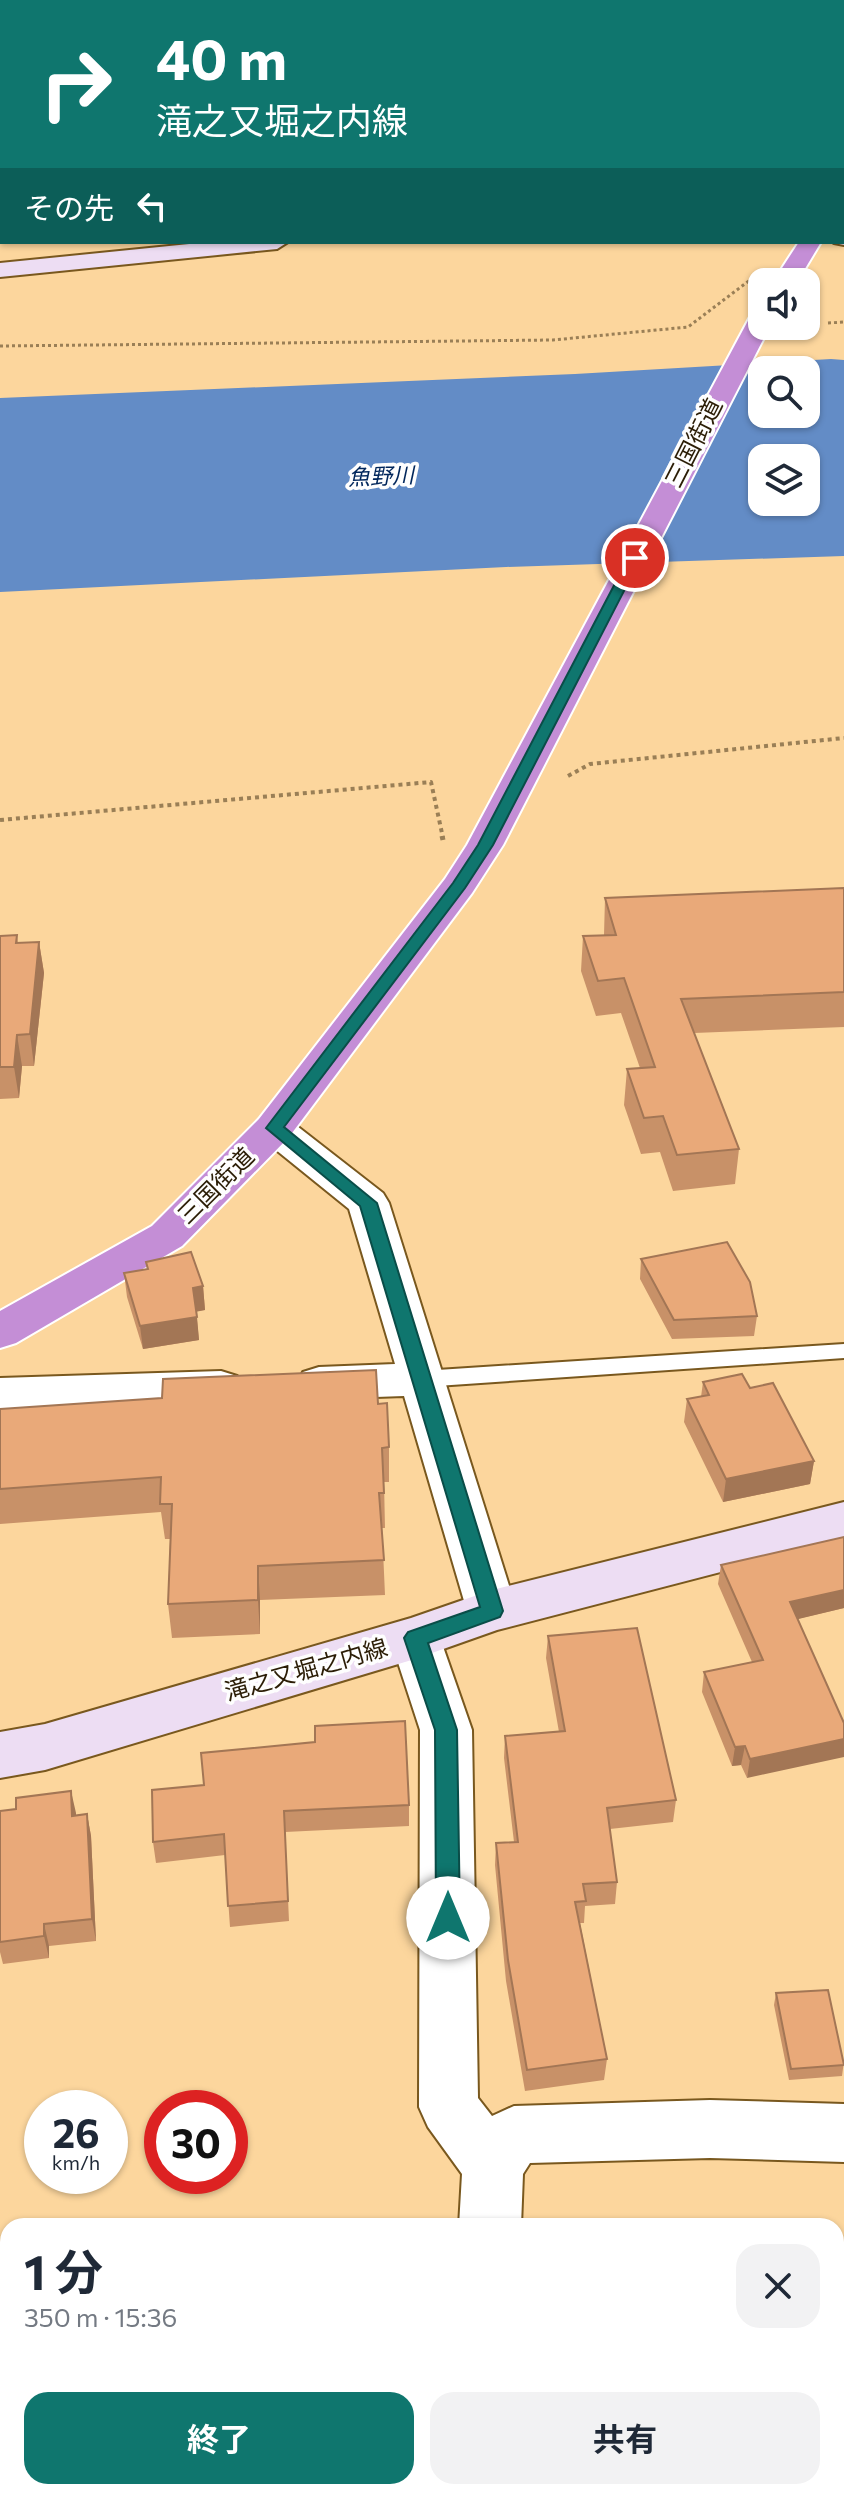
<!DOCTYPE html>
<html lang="ja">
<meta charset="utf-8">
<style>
body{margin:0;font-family:Commissioner,"Noto Sans JP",sans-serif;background:#f2f2f3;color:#1f2937;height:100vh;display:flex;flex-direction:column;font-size:30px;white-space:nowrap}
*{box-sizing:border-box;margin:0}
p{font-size:26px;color:#747a83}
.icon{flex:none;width:44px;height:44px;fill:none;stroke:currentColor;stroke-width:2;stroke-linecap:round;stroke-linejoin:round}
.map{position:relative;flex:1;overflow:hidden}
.side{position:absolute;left:0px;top:2218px;width:844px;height:282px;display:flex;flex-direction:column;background:#fff;border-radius:24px 24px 0 0;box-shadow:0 2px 6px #0004}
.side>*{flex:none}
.banner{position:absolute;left:0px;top:0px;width:844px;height:244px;box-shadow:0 2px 6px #0004;background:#0f766e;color:#fff;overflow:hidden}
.tools{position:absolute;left:748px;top:268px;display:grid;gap:16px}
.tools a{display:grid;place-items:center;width:72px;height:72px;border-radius:16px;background:#fff;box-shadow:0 2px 6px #0004;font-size:40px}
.speed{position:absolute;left:24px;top:2090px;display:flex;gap:16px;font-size:40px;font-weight:700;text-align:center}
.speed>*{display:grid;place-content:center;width:104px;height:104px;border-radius:50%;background:#fff;box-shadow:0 2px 6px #0004;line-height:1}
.speed small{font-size:20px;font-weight:400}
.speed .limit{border:12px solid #d22;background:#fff;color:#111}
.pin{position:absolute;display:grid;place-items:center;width:68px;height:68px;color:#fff;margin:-34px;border:4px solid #fff;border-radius:50%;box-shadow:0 2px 8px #0007}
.me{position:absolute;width:88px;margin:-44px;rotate:0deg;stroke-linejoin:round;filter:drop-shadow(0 0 6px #0008)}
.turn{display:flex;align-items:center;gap:28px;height:168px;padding:0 24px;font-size:36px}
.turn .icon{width:104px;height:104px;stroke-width:2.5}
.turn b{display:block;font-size:56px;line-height:68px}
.then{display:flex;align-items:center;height:76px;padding:0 24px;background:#0003;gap:16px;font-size:30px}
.round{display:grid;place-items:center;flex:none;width:84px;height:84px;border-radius:24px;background:#f2f2f3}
.overview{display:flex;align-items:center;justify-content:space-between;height:136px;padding:0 24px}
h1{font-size:48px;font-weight:700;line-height:60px}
.cta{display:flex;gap:16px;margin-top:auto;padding:16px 24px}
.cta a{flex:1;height:92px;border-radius:24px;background:#0f766e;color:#fff;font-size:32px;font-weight:700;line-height:92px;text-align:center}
.cta a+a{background:#f2f2f3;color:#1f2937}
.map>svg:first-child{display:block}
</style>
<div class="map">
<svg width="844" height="2499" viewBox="0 0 844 2499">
<rect width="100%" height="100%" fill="#fcd69d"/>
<path fill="#638cc6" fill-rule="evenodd" d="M831,359L844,360V556L506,567L0,592V398L575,374ZM762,370H806V414H762ZM762,458H806V502H762Z"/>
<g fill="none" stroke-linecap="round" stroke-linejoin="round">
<path fill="#638cc6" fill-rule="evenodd" d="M0,124H2V128H0Z"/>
<defs>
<path id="lane" d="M844,1344V1358L422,1387L414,1384L411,1379L414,1374L422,1371Z"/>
<path id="street" d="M638,0H658L660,2H640Z
M842,68H844V80H842Z
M274,1115L288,1119L383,1193L389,1203L517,1611L509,1625L492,1631L475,1625L467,1611L404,1396L319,1399L303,1394L297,1383L303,1372L319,1367L395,1364L349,1209L260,1137L254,1128L260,1119Z
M221,1371L237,1376L243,1387L237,1398L221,1403L0,1410V1378Z
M415,1618L433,1624L440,1638L472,1730L478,2098L492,2116L514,2106L710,2100L844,2104V2162L710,2158L530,2163L523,2174L521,2226H459L462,2174L428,2127L419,2107L420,1730L390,1638L397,1624Z
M454,2492H520V2499H454Z"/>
<path id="secondary" d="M842,125H844L842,138Z
M842,231L844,245L834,243L842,242Z
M209,242H288L277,249L0,277V263Z
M844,1502V1540L497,1630L415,1659L45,1770L0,1778V1732L45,1724L411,1618L492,1590Z"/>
<path id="highway" d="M844,183V198L842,199V184Z
M799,242H821L797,282H773Z
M762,310V326H770L503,845L472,893L289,1137L182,1246L16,1343L0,1348V1311L152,1226L259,1119L445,879L467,845L750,317Z"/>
</defs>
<use href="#lane" stroke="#79581e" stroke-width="4"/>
<use href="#street" stroke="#79581e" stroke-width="4"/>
<use href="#secondary" stroke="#79581e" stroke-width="4"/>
<use href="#highway" stroke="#fff" stroke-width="4"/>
<path stroke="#9a7f56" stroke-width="2" stroke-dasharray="3 3" stroke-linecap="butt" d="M202,0L206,2
M122,2L135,0"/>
<path stroke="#9a7f56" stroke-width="3" stroke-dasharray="3 3" stroke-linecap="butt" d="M828,323L844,322
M0,346L553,340L688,327L750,280"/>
<path stroke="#9a7f56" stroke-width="4" stroke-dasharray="4 4" stroke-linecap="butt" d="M568,776L590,764L844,738
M0,820L431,782L443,838"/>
<path stroke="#9a7f56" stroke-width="5" stroke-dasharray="5 5" stroke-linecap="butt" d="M442,836L443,840"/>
<use href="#lane" fill="#fff" fill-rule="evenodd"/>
<use href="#street" fill="#fff" fill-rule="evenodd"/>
<use href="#secondary" fill="#edddf3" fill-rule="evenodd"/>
<use href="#highway" fill="#c48ed6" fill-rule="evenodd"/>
<path stroke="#47361b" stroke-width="3" stroke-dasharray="6 6" stroke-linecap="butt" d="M620,2L632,0
M643,2L655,0"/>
</g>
<path fill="#c89168" d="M844,888V1027L694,1033L739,1149L735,1184L673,1191L660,1152L641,1154L624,1105L627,1069L640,1068L621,1013L596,1016L581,971L583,936L604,935L605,898Z
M17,935L18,943L39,942L44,973L34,1066H22L19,1098L0,1099V936Z
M641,1259L757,1316L754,1336L672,1339L640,1279Z
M146,1262L203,1286L205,1310L196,1311L199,1340L143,1349L127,1297L124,1273L147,1269Z
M703,1382L750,1388L814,1461L810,1484L723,1502L684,1422L687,1399L701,1397Z
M378,1404L389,1447V1482H384L385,1528H382L385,1595L260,1600V1634L172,1638L168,1604L170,1539H165L161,1512L0,1524V1409Z
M721,1565L844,1608L797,1619L747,1778L741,1765L732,1766L702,1692L704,1672L752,1662L718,1584Z
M548,1636L676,1800L673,1822L610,1829L617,1882L615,1904L585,1906L584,1923H580L607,2059L604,2080L525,2091L506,1981L495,1865L496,1843L514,1842L504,1758L505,1736L559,1732L546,1658Z
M152,1790L409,1805V1826L285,1832L289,1921L230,1927L225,1855L156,1863L153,1842Z
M0,1811L76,1815L87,1814L91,1836L96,1941L49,1946V1958L3,1964L0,1952Z
M776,1993L844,2061L842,2076L789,2080L774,2005Z"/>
<path fill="#a37655" d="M39,942L44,973L34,1066L30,1034Z
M17,1035L22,1066L19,1098L14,1067Z
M203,1286L205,1310L195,1312L193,1288Z
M197,1317L199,1340L143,1349L140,1326Z
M814,1461L810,1484L723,1502L726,1479Z
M258,1566L260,1600V1634L258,1600Z
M844,1590V1608L786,1622L790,1602Z
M844,1739V1757L747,1778L750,1759Z
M745,1746L741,1765L732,1766L735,1747Z
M71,1791L76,1813V1838L72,1816Z
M87,1814L91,1836L96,1941L92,1919Z
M44,1924L49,1946V1958L44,1936Z"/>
<path fill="#e9a979" stroke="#a37655" stroke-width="2" d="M844,888V992L681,999L739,1149L677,1155L663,1116L644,1118L627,1069L655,1067L624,978L598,981L583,936L616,935L605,898Z
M17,935L16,943L39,942L30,1034L17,1035L14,1067H0V936Z
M727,1242L750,1282L757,1316L674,1320L641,1259Z
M191,1252L203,1286L193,1288L197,1317L140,1326L124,1273L148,1269L146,1262Z
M376,1370L378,1404L387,1403L389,1447L382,1448L384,1493H379L384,1560L258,1566V1600L168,1604L172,1504H160L161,1477L0,1489V1409L162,1398L163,1379Z
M742,1374L750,1388L773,1383L814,1461L726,1479L687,1399L709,1395L703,1382Z
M844,1537V1590L790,1602L844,1723V1739L750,1759L745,1746L735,1747L704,1672L763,1660L721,1565Z
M637,1628L676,1800L607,1808L617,1882L583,1884L586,1901L575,1902L607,2059L527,2070L508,1960L496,1843L518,1842L505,1736L565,1731L548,1636Z
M405,1721L409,1805L284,1811L288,1901L228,1906L224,1834L153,1842L152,1790L204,1785L201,1753L315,1742V1726Z
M71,1791L72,1816L87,1814L92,1919L44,1924V1936L0,1942V1811L16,1809V1798Z
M828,1990L844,2065L791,2069L776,1993Z"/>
<path fill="#0f766e" stroke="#0a4d48" stroke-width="2" d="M630,555L641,558L493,845L465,888L284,1127L377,1203L503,1611L500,1617L428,1643L457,1730L460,1918L456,1926L448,1929L439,1926L436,1918L435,1730L404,1638L408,1632L480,1607L360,1206L266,1128L453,883L478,845Z"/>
<g text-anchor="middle" stroke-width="7" stroke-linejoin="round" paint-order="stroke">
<g font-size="22" font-style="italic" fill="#00265b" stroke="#fefefe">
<text transform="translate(381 476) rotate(-2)" y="8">魚野川</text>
</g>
<g font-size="24" fill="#2b1d06" stroke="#fefefe">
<text transform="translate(694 443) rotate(-63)" y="8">三国街道</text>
<text transform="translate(216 1186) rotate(-45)" y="8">三国街道</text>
<text transform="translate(306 1670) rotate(-16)" y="8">滝之又堀之内線</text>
</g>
</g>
</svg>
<div class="tools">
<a><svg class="icon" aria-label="sound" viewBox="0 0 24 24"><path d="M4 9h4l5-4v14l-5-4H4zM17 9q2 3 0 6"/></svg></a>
<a><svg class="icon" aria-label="search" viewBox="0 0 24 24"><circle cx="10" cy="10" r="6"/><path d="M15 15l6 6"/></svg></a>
<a><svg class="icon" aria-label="layers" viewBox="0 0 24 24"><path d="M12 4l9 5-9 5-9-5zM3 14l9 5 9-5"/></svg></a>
</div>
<div class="speed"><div>26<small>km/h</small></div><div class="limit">30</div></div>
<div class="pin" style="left:635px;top:558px;background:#d93025"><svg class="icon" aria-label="arrive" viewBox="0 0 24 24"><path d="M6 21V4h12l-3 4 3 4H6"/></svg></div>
<svg class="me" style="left:448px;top:1918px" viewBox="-20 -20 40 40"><circle r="19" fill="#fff"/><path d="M0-13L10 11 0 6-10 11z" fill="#0f766e"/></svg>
<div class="banner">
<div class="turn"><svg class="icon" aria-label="right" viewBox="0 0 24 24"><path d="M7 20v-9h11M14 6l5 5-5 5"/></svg><div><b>40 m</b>滝之又堀之内線</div></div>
<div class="then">その先<svg class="icon" aria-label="left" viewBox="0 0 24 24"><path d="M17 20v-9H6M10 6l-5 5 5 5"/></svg></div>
</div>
<section class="side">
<div class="overview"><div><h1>1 分</h1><p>350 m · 15:36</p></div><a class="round"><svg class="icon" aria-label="close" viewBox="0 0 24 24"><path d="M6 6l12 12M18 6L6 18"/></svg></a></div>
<div class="cta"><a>終了</a><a>共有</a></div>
</section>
</div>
